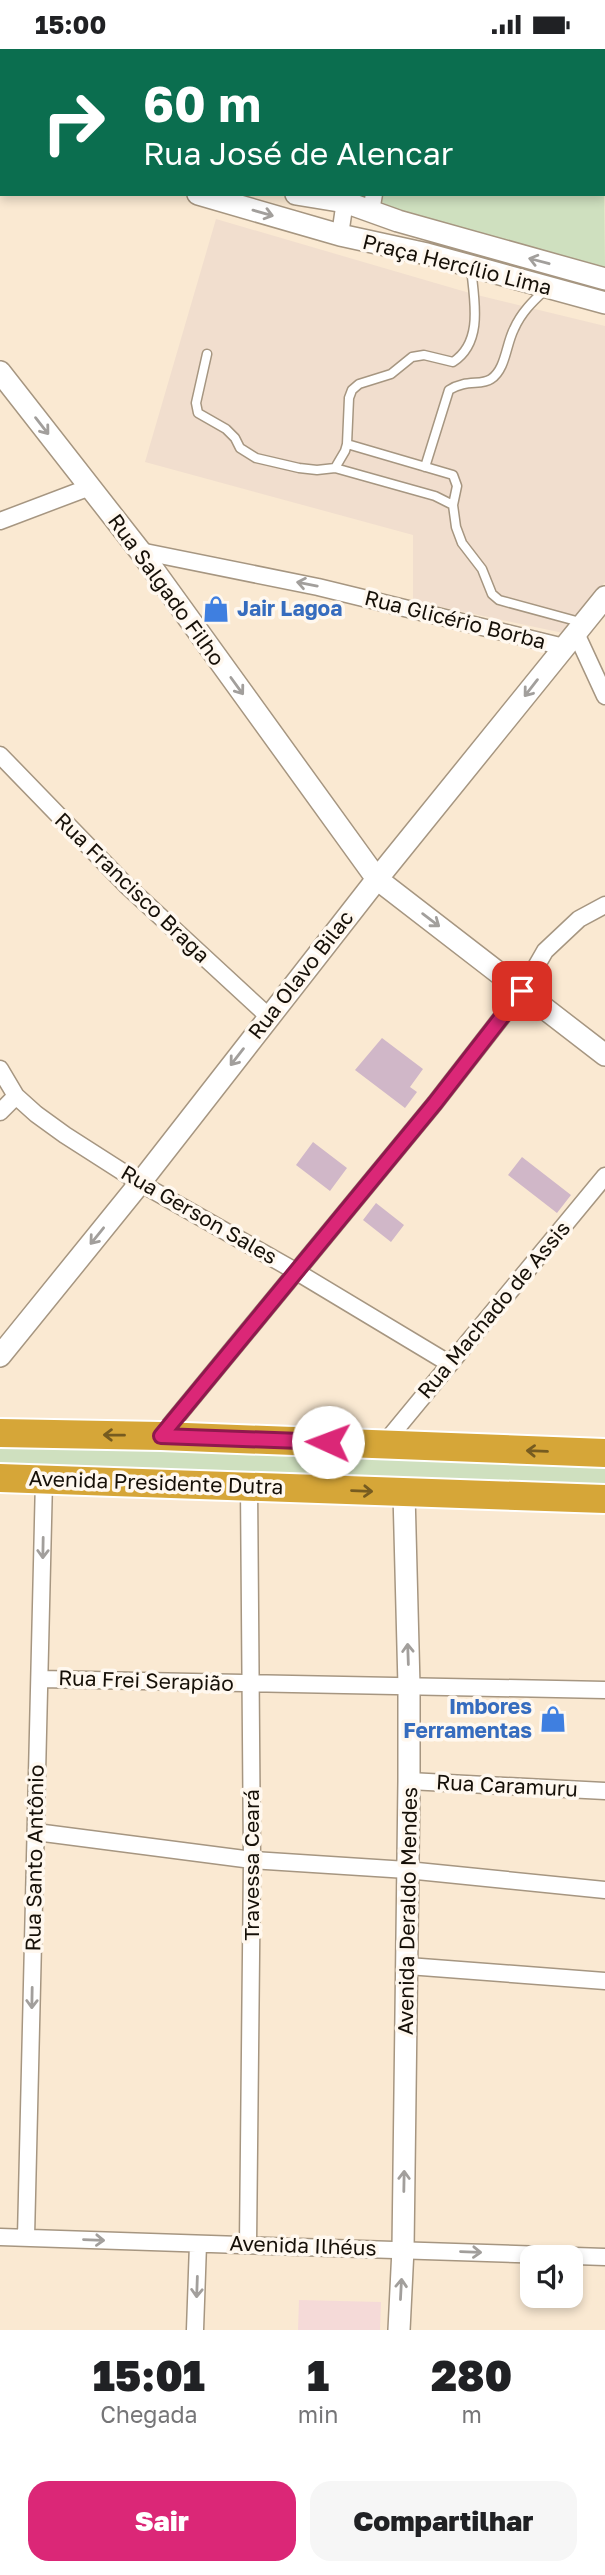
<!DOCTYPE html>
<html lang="pt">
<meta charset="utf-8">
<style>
body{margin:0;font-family:"Golos Text",sans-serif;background:#f6f6f6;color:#202124;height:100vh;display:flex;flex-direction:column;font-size:26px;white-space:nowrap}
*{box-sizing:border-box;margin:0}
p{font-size:23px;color:#757577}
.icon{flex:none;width:38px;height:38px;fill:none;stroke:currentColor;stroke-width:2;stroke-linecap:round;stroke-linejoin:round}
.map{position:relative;height:2281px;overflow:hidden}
.drawer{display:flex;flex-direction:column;background:#fff;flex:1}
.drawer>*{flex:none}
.top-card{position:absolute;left:0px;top:0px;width:606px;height:147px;box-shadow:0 4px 10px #0003;background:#0b6e4f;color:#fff;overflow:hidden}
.fabs{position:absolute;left:520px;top:2196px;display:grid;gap:14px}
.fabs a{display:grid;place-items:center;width:63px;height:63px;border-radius:14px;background:#fff;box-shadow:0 4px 10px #0003;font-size:35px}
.pin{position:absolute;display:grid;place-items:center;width:60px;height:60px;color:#fff;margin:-30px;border-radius:14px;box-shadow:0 4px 10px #0006}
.me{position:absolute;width:77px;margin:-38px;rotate:272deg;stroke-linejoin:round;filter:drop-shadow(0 0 5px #0008)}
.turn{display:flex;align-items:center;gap:24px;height:147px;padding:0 28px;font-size:32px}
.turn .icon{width:91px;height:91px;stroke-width:2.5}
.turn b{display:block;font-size:49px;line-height:60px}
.eta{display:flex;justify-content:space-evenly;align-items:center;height:119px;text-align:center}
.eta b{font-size:42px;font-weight:800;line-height:49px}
.primary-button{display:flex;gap:14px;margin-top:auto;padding:14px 28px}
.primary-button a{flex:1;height:80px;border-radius:21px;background:#db2777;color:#fff;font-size:28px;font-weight:800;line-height:80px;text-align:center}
.primary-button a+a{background:#f6f6f6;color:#202124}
.status{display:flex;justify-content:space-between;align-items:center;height:49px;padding:0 35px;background:#fff;direction:ltr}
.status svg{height:19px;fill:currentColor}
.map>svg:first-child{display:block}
</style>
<div class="status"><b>15:00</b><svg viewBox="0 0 49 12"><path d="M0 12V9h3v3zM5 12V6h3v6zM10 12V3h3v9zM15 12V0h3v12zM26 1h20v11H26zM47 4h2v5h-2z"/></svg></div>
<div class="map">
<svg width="605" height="2281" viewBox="0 0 605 2281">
<rect width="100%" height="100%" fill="#fae9d2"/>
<path fill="#f5dad8" d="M299,2251L381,2253L380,2281H298Z"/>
<path fill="#f1dece" d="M216,170L473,245L605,277V533L563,584L413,552V486L145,413Z"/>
<path fill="#cfe0bf" d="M604,98L605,219L398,165L383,155L379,145H604Z
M0,1395L605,1418V1435L0,1415Z"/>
<path fill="#d0b7c8" d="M382,989L423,1020L410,1038L417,1043L405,1059L355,1021Z
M313,1093L347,1119L330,1142L296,1116Z
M522,1108L571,1146L557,1164L508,1126Z
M376,1154L404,1176L391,1193L363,1171Z"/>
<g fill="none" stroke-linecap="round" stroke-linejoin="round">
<defs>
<path id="lane" d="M207,305L196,354L198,364L226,380L235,389L240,399L256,409L299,419L317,421L335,419L435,447L453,456L456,478L462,494L482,520L492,545L499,551L580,573
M347,395L453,426L457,437L453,456
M425,418L449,341C466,330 481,337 491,330C506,320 506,295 514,280C521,264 532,253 545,241
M335,419L345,402L347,395L349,349L352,341L359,335L391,325L412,308L424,306L453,313C484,293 474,250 471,219"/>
<path id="street" d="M350,0L352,2
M92,2V0
M553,2L554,0
M604,85L605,86
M371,162L374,145
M340,186L346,145
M0,472L90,438
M140,502L318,538L564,598
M575,582L605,647
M0,706L126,836L268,967
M0,1020L16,1047L36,1065L65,1086L140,1134L297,1223L450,1315
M0,1063L16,1047
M161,1387L435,1054L522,942L545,902L579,870L605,856
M383,1396L605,1127
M40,1630L605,1641
M409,1732L605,1742
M36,1783L252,1811L407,1821L605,1841
M408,1917L605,1932
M0,2188L605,2208
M26,2188L44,1431
M248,2195L252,1811L249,1437
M195,2281L198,2195"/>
<path id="secondary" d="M0,62H2
M0,89L2,90
M198,145L340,186L427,205L605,254
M296,145L345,153L398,172L605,230
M0,323L140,502L377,830L605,1006
M0,1307L140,1134L377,830L605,548
M399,2281L403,2200L409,1732V1637L404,1444"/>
<path id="highway" d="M0,1384L161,1387L605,1404
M0,1429L605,1450"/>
</defs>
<use href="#lane" stroke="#a69681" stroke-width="11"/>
<use href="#street" stroke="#a69681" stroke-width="19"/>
<use href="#secondary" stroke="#a69681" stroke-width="24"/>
<use href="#highway" stroke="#fff" stroke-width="32"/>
<use href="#lane" stroke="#fff" stroke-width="8"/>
<use href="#street" stroke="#fff" stroke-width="16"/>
<use href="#secondary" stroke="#fff" stroke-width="21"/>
<use href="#highway" stroke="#d6a638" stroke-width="28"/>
</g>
<defs><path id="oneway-shaft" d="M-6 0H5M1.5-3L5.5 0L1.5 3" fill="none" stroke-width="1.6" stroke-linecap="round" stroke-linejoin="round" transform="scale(1.75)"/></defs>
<g stroke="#a29f9c">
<use href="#oneway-shaft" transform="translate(263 164) rotate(16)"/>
<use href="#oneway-shaft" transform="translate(539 212) rotate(-165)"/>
<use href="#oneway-shaft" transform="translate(42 377) rotate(52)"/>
<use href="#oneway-shaft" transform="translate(307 535) rotate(-169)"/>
<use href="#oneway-shaft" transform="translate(237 637) rotate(54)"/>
<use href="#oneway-shaft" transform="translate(531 639) rotate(128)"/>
<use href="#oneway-shaft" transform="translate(431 871) rotate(37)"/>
<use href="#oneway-shaft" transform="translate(237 1008) rotate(128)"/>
<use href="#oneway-shaft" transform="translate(97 1187) rotate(129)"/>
<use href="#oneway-shaft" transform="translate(43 1499) rotate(91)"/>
<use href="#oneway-shaft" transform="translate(408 1605) rotate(-92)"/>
<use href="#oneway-shaft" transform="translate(32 1949) rotate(91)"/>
<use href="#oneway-shaft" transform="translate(404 2132) rotate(-89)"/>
<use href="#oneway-shaft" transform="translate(94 2191) rotate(2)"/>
<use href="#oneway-shaft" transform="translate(471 2203) rotate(2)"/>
<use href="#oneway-shaft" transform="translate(197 2238) rotate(92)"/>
<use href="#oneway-shaft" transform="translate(401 2240) rotate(-87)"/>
</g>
<g stroke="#765b20">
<use href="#oneway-shaft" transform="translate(114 1386) rotate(-179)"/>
<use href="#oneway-shaft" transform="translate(537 1402) rotate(-178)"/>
<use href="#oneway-shaft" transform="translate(362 1442) rotate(2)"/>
</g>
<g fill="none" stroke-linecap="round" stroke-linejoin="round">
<defs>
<path id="route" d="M328,1393L161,1387L435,1054L522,942"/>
</defs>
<use href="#route" stroke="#8e194d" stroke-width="18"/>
<use href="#route" stroke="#db2777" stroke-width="12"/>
</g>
<defs>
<symbol id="shop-bare" viewBox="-9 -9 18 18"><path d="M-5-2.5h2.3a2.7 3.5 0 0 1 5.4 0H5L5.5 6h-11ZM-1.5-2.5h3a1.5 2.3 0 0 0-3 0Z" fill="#3f7fe0" stroke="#fff8ef" stroke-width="2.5" paint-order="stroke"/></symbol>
</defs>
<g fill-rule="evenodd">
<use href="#shop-bare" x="197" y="541" width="38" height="38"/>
<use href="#shop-bare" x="534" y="1651" width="38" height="38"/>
</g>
<g text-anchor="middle" stroke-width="7" stroke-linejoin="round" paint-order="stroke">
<g font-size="21" fill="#161008" stroke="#fff8ef">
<text transform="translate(457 216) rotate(14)" y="7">Praça Hercílio Lima</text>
<text transform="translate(166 541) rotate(54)" y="7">Rua Salgado Filho</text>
<text transform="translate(455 571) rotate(14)" y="7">Rua Glicério Borba</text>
<text transform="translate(132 839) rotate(44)" y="7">Rua Francisco Braga</text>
<text transform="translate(301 926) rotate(-52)" y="7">Rua Olavo Bilac</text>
<text transform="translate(199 1166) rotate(30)" y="7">Rua Gerson Sales</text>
<text transform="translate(494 1261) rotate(-50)" y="7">Rua Machado de Assis</text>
<text transform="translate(156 1434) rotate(2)" y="7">Avenida Presidente Dutra</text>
<text transform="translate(146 1632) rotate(2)" y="7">Rua Frei Serapião</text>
<text transform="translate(507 1737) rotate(3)" y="7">Rua Caramuru</text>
<text transform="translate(35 1809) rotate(-89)" y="7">Rua Santo Antônio</text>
<text transform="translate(252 1816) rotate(-90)" y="7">Travessa Ceará</text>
<text transform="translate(408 1862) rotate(-89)" y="7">Avenida Deraldo Mendes</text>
<text transform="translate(303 2197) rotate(2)" y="7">Avenida Ilhéus</text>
</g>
<g font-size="21" font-weight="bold" fill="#366cbe" stroke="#fff8ef" text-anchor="start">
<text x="237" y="567">Jair Lagoa</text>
<text x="532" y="1665" text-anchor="end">Imbores<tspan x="532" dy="24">Ferramentas</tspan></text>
</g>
</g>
</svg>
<div class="fabs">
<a><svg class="icon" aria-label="sound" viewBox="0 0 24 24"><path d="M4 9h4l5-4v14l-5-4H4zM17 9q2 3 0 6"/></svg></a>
</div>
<div class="pin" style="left:522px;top:942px;background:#d93025"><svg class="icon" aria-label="arrive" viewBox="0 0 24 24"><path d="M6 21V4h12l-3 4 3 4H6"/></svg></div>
<svg class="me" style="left:328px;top:1393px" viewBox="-20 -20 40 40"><circle r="19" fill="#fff"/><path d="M0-13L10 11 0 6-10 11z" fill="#db2777"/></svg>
<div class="top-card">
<div class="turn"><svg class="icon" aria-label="right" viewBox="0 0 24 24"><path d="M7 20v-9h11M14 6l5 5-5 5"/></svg><div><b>60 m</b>Rua José de Alencar</div></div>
</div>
</div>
<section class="drawer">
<div class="eta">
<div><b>15:01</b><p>Chegada</p></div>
<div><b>1</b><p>min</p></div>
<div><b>280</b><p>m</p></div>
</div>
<div class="primary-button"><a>Sair</a><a>Compartilhar</a></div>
</section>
